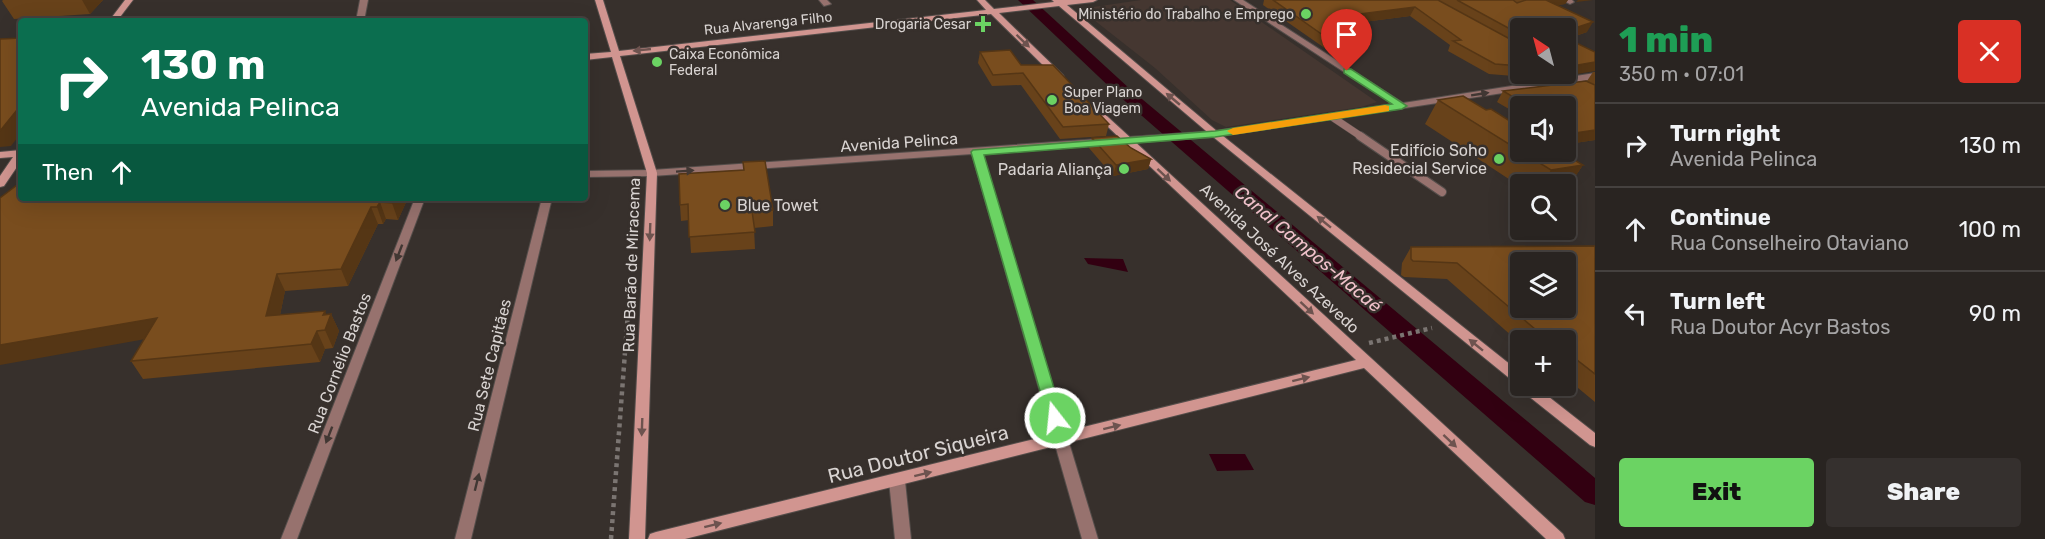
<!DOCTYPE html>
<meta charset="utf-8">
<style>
body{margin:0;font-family:Rubik,sans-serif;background:#35302e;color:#f1f3f6;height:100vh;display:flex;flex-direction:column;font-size:22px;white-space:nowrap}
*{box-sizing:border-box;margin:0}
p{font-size:20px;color:#a5a4a5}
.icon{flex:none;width:33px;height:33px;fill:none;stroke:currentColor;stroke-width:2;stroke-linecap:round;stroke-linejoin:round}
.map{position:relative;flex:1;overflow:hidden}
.sheet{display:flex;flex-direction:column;background:#292421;width:450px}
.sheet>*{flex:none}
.guide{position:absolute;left:18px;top:18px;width:570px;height:183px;border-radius:6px;box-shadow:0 6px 24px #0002,0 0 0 2px #45413f;background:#0b6e4f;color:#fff;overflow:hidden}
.needle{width:39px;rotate:324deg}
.buttons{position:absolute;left:1510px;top:18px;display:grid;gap:12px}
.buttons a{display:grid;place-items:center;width:66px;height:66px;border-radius:6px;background:#292421;box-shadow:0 6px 24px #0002,0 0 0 2px #45413f;font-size:30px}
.pin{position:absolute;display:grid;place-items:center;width:51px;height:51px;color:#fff;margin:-62px -26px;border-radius:50% 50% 50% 0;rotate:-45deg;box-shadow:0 0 6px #0007}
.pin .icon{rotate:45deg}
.me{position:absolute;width:66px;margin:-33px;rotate:344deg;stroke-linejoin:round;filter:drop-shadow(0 0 4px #0008)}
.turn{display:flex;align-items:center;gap:21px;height:126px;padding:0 24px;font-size:27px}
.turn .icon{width:78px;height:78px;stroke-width:2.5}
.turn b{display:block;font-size:42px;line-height:51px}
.then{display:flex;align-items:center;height:57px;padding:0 24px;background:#0003;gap:12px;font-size:22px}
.round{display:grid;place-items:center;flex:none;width:63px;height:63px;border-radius:6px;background:#35302e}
.head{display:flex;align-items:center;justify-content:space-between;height:102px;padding:0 24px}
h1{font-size:36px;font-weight:800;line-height:45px;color:#1e9e55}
.cta{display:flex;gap:12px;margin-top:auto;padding:12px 24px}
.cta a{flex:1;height:69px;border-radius:6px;background:#6bd363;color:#111;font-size:24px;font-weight:800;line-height:69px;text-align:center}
.cta a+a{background:#35302e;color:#f1f3f6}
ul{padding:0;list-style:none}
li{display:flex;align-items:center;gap:18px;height:84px;padding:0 24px;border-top:2px solid #45413f}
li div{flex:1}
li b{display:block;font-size:22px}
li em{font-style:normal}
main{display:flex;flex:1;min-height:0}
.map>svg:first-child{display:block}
</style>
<main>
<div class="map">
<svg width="1595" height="539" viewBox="0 0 1595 539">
<rect width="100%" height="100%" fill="#37302c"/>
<path fill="#453731" d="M1141,0H1230L1377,102L1361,107L1226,127L1212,120L1155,68L1080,9Z"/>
<path fill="#320011" d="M1084,258L1123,259L1128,272L1088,264Z
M1209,454H1245L1254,470L1217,471Z"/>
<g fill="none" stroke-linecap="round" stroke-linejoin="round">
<path fill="#320011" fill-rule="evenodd" d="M1018,0H1033L1130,89L1595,478V505L1585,502L1118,95Z"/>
<defs>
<path id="lane-far1" d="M1332,117L1362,137"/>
<path id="lane" d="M1360,136L1442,192"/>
<path id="street" d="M360,0H368L364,21H356Z
M819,0H827L831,4L824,6Z
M1234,0H1243L1403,103L1595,73V79L1215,137L982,153L1098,539H1082L972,154L652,176L585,177V171L652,170L1215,131L1393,104Z
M1562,0H1572L1574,2L1570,4Z
M415,198H425L297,539H281Z
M542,198H552L471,539H455Z
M897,475L902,477L905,481L911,539H895L889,481L892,477Z"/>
<path id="secondary" d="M125,0H133L117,21H109Z
M595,0H603L619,51L986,10L977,0H985L994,9L1054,2L1052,0H1097L1093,2L1067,5L1218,132L1521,373V386H1535L1595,433V447L1590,445L1521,390L1519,386L1212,136L1059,6L999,13L1063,75L1064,77L1060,80L1057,79L991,14L620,56L657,173L645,539H629L647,173L612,57L585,60V54L611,52Z
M1094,106L1097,107L1563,534L1565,539H1546L1364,368L685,539H648L650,534L656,532L1356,360L1091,111V107Z
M21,150V161L4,186L0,187V176L13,157L0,158V152Z"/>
</defs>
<use href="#lane-far1" stroke="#544d4a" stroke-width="8"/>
<use href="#lane" stroke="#544d4a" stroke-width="10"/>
<use href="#street" stroke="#544d4a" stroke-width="2"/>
<use href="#secondary" stroke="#544d4a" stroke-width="2"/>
<path stroke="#7b7572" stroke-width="4" stroke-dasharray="3 3" stroke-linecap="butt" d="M627,313L629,292"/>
<path stroke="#7b7572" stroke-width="4.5" stroke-dasharray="4 4" stroke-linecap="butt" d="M1369,343L1432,328
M611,539L628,312"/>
<use href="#lane-far1" stroke="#97726e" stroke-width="7"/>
<use href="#lane" stroke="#97726e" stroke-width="8"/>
<use href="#street" fill="#97726e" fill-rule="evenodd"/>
<use href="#secondary" fill="#d19590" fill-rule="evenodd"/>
</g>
<path fill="#68421a" d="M3,0H103L90,14L14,19L2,1Z
M1264,0H1568L1565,4L1557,5L1587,32L1567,39L1595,52L1571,75L1565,74H1566V28H1521V74H1558L1556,78L1549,79L1489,74L1448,51L1450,45L1410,16L1348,24L1367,35L1363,45L1326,49L1263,5Z
M980,52L1021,65L1109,124L1106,136L1060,139L1021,85L992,86L978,63Z
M1593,72H1595V140L1568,144L1566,143V106H1521V116L1497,102L1503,91L1587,81Z
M1463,96L1486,110L1491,109L1521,128V152H1561L1583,165L1566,190V184H1521V187L1425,124L1438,100Z
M1092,138L1131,148L1151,159L1148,169L1113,176L1089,148Z
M743,162L773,210V226L754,228L755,249L691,253L689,220L681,221L680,205L744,170Z
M21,198H408L398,220L386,219L383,224H378L348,286L285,291L280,315L331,314L339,331L333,348L325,349L320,362L143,379L131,361L144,340Z
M1595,246V402L1566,378V340H1521V344L1447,279L1404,277L1401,275L1402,263L1411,247Z"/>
<path fill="#553615" d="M82,0H103L90,14Z
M1544,0H1568L1565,4L1539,8Z
M1578,0H1593L1576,2Z
M1415,7L1410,16L1332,26L1336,17Z
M1593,22L1587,32L1566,39V31Z
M1367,35L1363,45L1326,49L1330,40Z
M1595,62V71L1571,75L1578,65Z
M1552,74H1558L1556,78L1549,79Z
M21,105V133L11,146L0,147V131Z
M1595,130V140L1568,144L1575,133Z
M1151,159L1148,169L1113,176L1116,165Z
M1583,165L1566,190V184H1542L1551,170Z
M394,198H408L398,220L392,203Z
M380,202L386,219L383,224L377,207Z
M371,207L378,224L348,286L341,269Z
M277,274L285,291L276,334L266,316Z
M325,311L329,320L331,314L339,331L333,348L325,330L323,315Z
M157,318L168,335L0,365V345Z
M317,331L325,349L320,362L311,344Z"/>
<path fill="#794d1e" stroke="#553615" stroke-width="1.5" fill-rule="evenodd" d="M1273,0H1438L1521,45V66L1495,64L1453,41L1461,40L1415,7L1336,17L1367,35L1330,40Z
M1457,0H1513L1517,3L1526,0H1546L1593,22L1566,31V28H1521V35Z
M21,38V105L0,131V39Z
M1566,38L1595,52V62L1578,65L1566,63Z
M1010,50L1021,65H1053L1109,124L1063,127L1023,73L993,75L980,52Z
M1586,81L1595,85V130L1575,133L1566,128V106H1529L1503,91Z
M1463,96L1486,110L1491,109L1521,128V152H1561L1583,165L1551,170L1438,100Z
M1117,136L1131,148L1151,159L1116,165L1092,138Z
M765,161L773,210L752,211L755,232L689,237L688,204L680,205L679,174L744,170L743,162Z
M21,182V198H394L392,203L380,202L377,207H371L341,269L277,274L266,316L325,311L323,315L331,314L325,330L317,331L311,344L131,361L157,318L0,345V198Z
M1595,246V374L1568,353H1566V340H1548L1457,263L1413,261L1411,259V247ZM1521,262H1566V308H1521Z"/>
<defs><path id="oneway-solid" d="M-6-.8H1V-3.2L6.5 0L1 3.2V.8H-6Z" transform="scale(1.5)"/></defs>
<g fill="#6d534f">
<use href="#oneway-solid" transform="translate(1023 41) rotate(44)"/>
<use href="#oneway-solid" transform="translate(642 50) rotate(174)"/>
<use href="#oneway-solid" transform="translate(1173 99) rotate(-140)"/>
<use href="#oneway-solid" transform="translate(1164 175) rotate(43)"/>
<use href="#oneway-solid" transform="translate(1324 222) rotate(-141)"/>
<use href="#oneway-solid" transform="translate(650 232) rotate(92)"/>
<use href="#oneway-solid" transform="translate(1307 308) rotate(43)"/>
<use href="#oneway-solid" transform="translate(1476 345) rotate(-141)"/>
<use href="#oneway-solid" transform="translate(1301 379) rotate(-14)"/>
<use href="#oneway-solid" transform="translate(642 427) rotate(92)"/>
<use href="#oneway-solid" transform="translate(1112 427) rotate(-14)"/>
<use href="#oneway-solid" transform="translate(1450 441) rotate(43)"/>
<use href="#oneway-solid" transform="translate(923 474) rotate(-14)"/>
<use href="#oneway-solid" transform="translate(713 525) rotate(-14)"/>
</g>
<g fill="#413733">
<use href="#oneway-solid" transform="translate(1480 94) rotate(-9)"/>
<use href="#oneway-solid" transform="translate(685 171) rotate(-4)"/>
<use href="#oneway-solid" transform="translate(399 253) rotate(111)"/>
<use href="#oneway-solid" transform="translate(329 435) rotate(111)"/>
<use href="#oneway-solid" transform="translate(477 482) rotate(-76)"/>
</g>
<path fill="#6bd363" stroke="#468940" stroke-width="1.5" d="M1344,69H1351L1407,106L1402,109L1215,137L984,155L1063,418L1061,422L1055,424L1049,422L971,152L973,150L1215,131L1392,104L1344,73Z"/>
<path fill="#f59e0b" d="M1385,105L1389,106V111L1233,135L1227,131L1233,128Z"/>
<g fill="#6bd363" stroke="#37302c" stroke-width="2">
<circle cx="1306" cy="14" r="6"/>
<path d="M980 15h6v6h6v6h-6v6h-6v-6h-6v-6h6z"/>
<circle cx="657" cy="62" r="6"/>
<circle cx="1052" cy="100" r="6"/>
<circle cx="1499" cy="159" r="6"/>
<circle cx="1124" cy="169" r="6"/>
<circle cx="725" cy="205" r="6"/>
</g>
<g text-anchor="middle" stroke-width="5" stroke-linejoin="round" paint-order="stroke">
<g font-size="14" fill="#d8d3d1" stroke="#37302c" text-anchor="end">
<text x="1294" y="19">Ministério do Trabalho e Emprego</text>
<text x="971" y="29">Drogaria Cesar</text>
<text x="669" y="59" text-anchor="start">Caixa Econômica<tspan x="669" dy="16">Federal</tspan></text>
<text x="1064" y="97" text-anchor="start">Super Plano<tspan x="1064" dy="16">Boa Viagem</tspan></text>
</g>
<g font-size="14" fill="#d8d3d1" stroke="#37302c">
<text transform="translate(768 23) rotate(-6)" y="5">Rua Alvarenga Filho</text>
</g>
<g font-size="16" fill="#d8d3d1" stroke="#37302c">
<text transform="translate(899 142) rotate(-4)" y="6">Avenida Pelinca</text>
<text transform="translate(1280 258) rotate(43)" y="6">Avenida José Alves Azevedo</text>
<text transform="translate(631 265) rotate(-88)" y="6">Rua Barão de Miracema</text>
<text transform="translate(339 363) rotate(-69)" y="6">Rua Cornélio Bastos</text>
<text transform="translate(489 365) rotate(-76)" y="6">Rua Sete Capitães</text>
</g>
<g font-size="16" fill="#d8d3d1" stroke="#37302c" text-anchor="end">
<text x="1487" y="156">Edifício Soho<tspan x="1487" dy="18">Residecial Service</tspan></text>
<text x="1112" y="175">Padaria Aliança</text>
<text x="737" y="211" text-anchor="start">Blue Towet</text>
</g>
<g font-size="18" font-style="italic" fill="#f1c2cb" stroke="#37302c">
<text transform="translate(1308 249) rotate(40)" y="6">Canal Campos-Macaé</text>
</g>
<g font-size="20" fill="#d8d3d1" stroke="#37302c">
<text transform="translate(918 454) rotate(-14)" y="7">Rua Doutor Siqueira</text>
</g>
</g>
</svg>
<div class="buttons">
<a><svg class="needle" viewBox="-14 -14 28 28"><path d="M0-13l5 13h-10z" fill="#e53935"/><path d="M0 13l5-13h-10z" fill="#a5a4a5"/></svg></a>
<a><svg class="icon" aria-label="sound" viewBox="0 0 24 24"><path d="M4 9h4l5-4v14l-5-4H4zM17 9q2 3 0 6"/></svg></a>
<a><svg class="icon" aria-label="search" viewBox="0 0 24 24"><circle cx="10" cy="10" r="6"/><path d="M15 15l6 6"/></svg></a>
<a><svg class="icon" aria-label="layers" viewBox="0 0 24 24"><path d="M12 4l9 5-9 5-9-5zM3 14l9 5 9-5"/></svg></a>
<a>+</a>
</div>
<div class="pin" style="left:1347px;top:71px;background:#d93025"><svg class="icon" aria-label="arrive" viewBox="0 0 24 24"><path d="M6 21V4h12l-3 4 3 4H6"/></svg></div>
<svg class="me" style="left:1055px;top:418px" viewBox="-20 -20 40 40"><circle r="17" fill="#6bd363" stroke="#fff" stroke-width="3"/><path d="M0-11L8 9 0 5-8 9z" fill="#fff"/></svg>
<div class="guide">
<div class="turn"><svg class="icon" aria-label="right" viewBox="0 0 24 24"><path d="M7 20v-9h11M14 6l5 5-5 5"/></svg><div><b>130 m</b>Avenida Pelinca</div></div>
<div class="then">Then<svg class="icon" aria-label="ahead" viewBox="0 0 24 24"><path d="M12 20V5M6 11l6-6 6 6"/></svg></div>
</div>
</div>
<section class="sheet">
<div class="head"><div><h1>1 min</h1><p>350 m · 07:01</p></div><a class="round" style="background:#d93025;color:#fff"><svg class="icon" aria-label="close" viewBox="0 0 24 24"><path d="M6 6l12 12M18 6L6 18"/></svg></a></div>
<ul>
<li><svg class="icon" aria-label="right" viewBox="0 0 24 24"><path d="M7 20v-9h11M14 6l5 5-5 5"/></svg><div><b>Turn right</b><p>Avenida Pelinca</p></div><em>130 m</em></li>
<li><svg class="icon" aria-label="ahead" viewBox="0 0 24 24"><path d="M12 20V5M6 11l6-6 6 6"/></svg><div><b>Continue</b><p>Rua Conselheiro Otaviano</p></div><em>100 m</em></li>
<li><svg class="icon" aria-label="left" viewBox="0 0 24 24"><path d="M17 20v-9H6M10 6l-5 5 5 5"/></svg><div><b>Turn left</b><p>Rua Doutor Acyr Bastos</p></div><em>90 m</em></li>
</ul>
<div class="cta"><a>Exit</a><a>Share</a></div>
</section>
</main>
